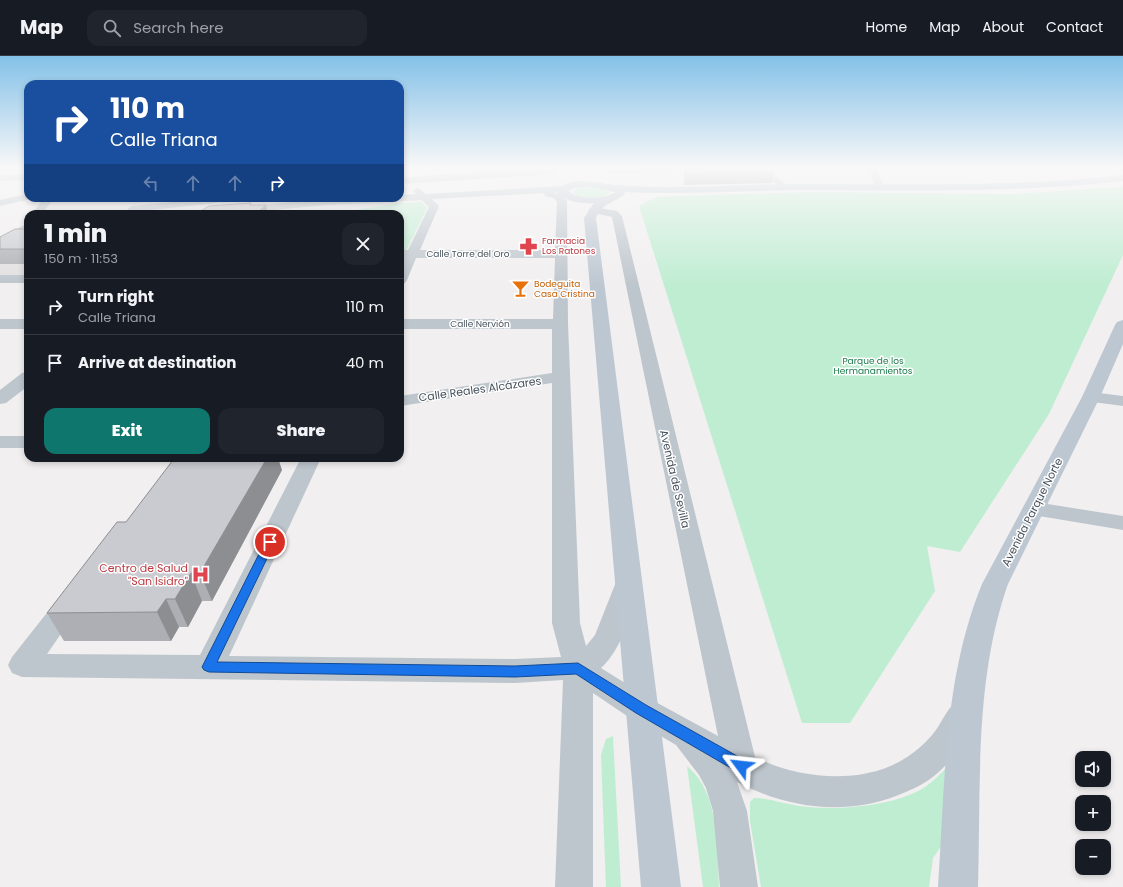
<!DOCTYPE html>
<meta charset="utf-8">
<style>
body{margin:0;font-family:Poppins,sans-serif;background:#20242c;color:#f1f3f6;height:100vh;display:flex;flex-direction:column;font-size:15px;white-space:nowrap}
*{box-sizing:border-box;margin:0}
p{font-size:13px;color:#9ea1a6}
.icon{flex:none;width:22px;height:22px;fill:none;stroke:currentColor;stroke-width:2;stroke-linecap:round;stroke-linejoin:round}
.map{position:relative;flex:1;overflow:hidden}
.sheet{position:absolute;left:24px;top:154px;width:380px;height:252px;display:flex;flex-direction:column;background:#171b24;border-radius:12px;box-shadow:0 2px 6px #0003}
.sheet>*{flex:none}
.top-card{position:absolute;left:24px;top:24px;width:380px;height:122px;border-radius:12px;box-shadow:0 2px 6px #0003;background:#1a4fa0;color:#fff;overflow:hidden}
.tools{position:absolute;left:1075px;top:695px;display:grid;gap:8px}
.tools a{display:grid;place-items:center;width:36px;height:36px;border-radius:8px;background:#171b24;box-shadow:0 2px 6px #0003;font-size:20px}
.pin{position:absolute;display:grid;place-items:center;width:34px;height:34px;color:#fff;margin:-17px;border:2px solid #fff;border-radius:50%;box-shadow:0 1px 4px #0007}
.me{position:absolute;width:44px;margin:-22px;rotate:300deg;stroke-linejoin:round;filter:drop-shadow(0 0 3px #0008)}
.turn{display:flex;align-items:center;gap:14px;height:84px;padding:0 20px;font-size:18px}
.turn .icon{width:52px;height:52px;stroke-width:2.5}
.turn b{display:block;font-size:28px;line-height:34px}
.lanes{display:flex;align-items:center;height:38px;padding:0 20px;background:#0003;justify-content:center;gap:20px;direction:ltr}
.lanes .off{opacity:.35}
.round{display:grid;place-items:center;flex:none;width:42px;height:42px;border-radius:12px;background:#20242c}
.head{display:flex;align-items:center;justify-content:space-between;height:68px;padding:0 20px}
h1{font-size:24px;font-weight:800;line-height:30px}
.action{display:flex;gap:8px;margin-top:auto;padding:8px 20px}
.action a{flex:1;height:46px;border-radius:12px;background:#0f766e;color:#fff;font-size:16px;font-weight:800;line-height:46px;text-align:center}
.action a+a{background:#20242c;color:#f1f3f6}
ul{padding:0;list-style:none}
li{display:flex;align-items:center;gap:12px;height:56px;padding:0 20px;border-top:1px solid #363941}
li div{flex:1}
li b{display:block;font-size:15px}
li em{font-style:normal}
header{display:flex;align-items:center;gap:24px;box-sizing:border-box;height:56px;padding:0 20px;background:#171b24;border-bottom:1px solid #363941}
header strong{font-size:19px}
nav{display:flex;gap:22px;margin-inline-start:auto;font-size:14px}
.search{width:280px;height:36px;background:#20242c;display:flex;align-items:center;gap:10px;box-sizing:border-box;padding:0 14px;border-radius:12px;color:#9ea1a6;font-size:15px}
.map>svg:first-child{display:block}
</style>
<header>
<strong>Map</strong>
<div class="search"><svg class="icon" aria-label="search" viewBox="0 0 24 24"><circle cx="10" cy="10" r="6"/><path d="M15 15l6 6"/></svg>Search here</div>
<nav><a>Home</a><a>Map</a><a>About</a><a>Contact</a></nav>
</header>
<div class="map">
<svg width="1123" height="831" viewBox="0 0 1123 831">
<rect width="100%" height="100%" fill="#f1efef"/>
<path fill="#e2e0e1" d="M313,154H355L352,158H268Z
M28,183V219H0V198Z"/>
<path fill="#bfedd2" d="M593,131L610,136C603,144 579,144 572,136L579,132Z
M1123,131V199L1049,358L960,496L927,490L935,535L850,667H802L639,150L656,141L708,139L810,136L1013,138Z
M422,146L427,152L406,195H400V158H352L355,154L400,147Z
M613,680L621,831H606L601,699L606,683Z
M950,708L947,782L933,802L929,831H761L750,765V746L754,742C769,742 784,748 799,750C835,755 894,751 925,731C934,725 942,716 950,708Z
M687,710C720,737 717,792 719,831H703Z"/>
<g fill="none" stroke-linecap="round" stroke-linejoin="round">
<path fill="#bec6cd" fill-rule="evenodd" d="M614,112H680L676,115L610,118L606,115Z
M758,112H767L789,131L787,133H781Z
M868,112H876L884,131L882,133H876Z
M553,113L557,116L556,118L400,128V122L475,116Z
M28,118V124L0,125V119Z
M561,130L564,131V135L553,136L560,138L567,145L568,268L580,567L586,590L595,579L618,521L627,518L636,521L640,527C631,555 624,591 601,612L652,644L718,680L612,161L589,156L588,154L593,151L617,155L622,160L755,701C800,724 867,730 910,699C920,692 931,682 938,671C942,665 946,656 951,651C958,644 966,647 974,650L978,659C967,682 954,704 934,720C923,729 909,735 896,740C843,760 787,752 737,726L747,755L758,831H720L713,755L706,732L699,719L676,689L630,662L593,637V831H555L563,624L515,627L22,621L12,617L8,609L12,601L61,539L70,536L79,539L83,546L47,598L200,599L301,402H321L229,600L515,603L561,601L552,567V327L400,350V340L552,317V273H400V263H553L555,202H416L407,224L405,227L400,228V210L404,202H400V194H408L429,151L422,144L327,149L229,158H190L195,155L327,143L400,142V139L416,138L413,135L418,132L426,138ZM544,137L545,140L554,142L557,146L555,194H420L439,150L432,143Z
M28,138V142L31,143L0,150V144Z
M44,142H54L42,158H32Z
M213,142L218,145L217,147L132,156L127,153L132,150Z
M28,167V177L0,191V182Z
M0,219H28V227H0Z
M0,263H28V273H0Z
M28,316V330L6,347L0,348V334L22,317Z
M1091,336L1123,340V350L1085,345L1082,341L1085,337Z
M0,380H28V392H0Z
M1035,446L1123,460V474L1027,458L1024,453L1027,448Z"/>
<path fill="#bdc7d2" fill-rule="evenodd" d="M1123,119V125C1017,137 912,134 806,134C745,134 685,139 625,136L624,139C612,147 602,148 596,162L681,831H641L584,162L594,147C582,148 565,146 557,136C570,117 598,128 616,129C634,130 651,131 668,131C714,131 760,128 807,128C912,128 1018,131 1123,119ZM590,131L615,136C603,144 579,144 568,135L574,132Z
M1123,264V288L1100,341L1008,528C974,624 981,731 978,831H938C945,730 943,623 982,528L1082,341L1115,269L1117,266Z"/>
</g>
<path fill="#adafb4" d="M684,112H770L774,116L772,127L684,129Z
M28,173V208H0V181Z
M200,403L282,414L212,545H202L188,571H179L171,585H64L47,557L126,466Z"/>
<path fill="#8d8e92" d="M266,149L268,158H255Z
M267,402H278L282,414L212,545L200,517Z
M191,517L202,545L188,571L175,543Z
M166,543L179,571L171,585L157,556Z"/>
<path fill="#c9cbd1" stroke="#8d8e92" d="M685,112H770L774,116L685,118Z
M251,147L250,149H266L255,158H196L209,150Z
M15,173H28V193H0V181Z
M201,402H267L200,517H191L175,543H166L157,556L47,557L117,466H126L173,404L200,403Z"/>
<linearGradient id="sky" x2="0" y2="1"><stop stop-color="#84c1e8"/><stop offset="0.49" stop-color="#f9f8f8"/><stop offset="1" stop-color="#f9f8f8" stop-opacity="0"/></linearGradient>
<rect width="1123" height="229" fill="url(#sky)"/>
<path fill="#1a73e8" stroke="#114b97" d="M270,482L275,486L217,606L515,610L578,607L646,649L746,705L748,710L746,715L741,716L736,715L636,657L576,618L515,621L209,616L204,614L202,611L265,486Z"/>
<defs>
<symbol id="pharmacy-bare" viewBox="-9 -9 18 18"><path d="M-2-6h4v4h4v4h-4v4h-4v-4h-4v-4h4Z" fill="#e0444e" stroke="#fff" stroke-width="2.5" paint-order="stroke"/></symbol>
<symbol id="bar-bare" viewBox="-9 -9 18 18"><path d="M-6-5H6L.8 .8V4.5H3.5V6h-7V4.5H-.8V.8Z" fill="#e8710a" stroke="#fff" stroke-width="2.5" paint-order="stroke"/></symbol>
<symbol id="hospital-bare" viewBox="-9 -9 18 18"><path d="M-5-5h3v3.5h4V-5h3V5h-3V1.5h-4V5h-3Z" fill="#e0444e" stroke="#fff" stroke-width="2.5" paint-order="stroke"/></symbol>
</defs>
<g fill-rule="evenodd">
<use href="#pharmacy-bare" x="516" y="178" width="25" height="25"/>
<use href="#bar-bare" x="508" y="220" width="25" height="25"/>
<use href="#hospital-bare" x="188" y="506" width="25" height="25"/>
</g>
<g text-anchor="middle" stroke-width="3" stroke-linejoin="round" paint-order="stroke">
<g font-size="9" fill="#be3a42" stroke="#fff" text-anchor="start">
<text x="542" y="188">Farmacia<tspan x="542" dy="10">Los Ratones</tspan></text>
</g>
<g font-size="9" fill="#48525c" stroke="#fff">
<text x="468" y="201">Calle Torre del Oro</text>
<text x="480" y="271">Calle Nervión</text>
</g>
<g font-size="9" fill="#c56008" stroke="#fff" text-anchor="start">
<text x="534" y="231">Bodeguita<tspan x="534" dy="10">Casa Cristina</tspan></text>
</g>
<g font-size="9" fill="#1b7a4c" stroke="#fff">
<text x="873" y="308">Parque de los<tspan x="873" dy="10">Hermanamientos</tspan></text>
</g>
<g font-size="11" fill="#48525c" stroke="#fff">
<text transform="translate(480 333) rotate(-8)" y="4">Calle Reales Alcázares</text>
<text transform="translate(675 423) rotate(77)" y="4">Avenida de Sevilla</text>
<text transform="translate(1032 456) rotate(-63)" y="4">Avenida Parque Norte</text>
</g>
<g font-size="11" fill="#be3a42" stroke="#fff" text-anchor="end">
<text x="188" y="516">Centro de Salud<tspan x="188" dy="13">"San Isidro"</tspan></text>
</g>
</g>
</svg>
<div class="tools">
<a><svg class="icon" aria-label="sound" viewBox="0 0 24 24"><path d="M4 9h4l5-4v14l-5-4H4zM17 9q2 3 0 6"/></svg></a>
<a>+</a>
<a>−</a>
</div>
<div class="pin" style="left:270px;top:486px;background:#d93025"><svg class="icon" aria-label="arrive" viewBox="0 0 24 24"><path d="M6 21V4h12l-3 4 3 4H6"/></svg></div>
<svg class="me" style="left:741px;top:710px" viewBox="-20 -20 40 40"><path d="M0-17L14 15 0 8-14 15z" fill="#1a73e8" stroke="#fff" stroke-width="4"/></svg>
<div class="top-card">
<div class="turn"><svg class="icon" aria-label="right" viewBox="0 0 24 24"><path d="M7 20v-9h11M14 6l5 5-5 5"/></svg><div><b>110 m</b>Calle Triana</div></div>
<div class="lanes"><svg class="icon off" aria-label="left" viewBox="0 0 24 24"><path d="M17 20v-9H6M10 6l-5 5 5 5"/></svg><svg class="icon off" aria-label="ahead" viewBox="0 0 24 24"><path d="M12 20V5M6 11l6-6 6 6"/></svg><svg class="icon off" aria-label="ahead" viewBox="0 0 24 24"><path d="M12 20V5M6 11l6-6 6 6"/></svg><svg class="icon" aria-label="right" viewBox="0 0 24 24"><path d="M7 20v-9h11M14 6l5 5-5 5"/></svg></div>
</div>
<section class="sheet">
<div class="head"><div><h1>1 min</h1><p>150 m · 11:53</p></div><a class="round"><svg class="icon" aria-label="close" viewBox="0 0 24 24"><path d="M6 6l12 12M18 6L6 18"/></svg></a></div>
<ul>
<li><svg class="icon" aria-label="right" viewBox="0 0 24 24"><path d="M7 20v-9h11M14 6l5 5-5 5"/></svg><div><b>Turn right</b><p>Calle Triana</p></div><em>110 m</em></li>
<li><svg class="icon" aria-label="arrive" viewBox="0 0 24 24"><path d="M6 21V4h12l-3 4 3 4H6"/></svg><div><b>Arrive at destination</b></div><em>40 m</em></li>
</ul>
<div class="action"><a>Exit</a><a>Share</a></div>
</section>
</div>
